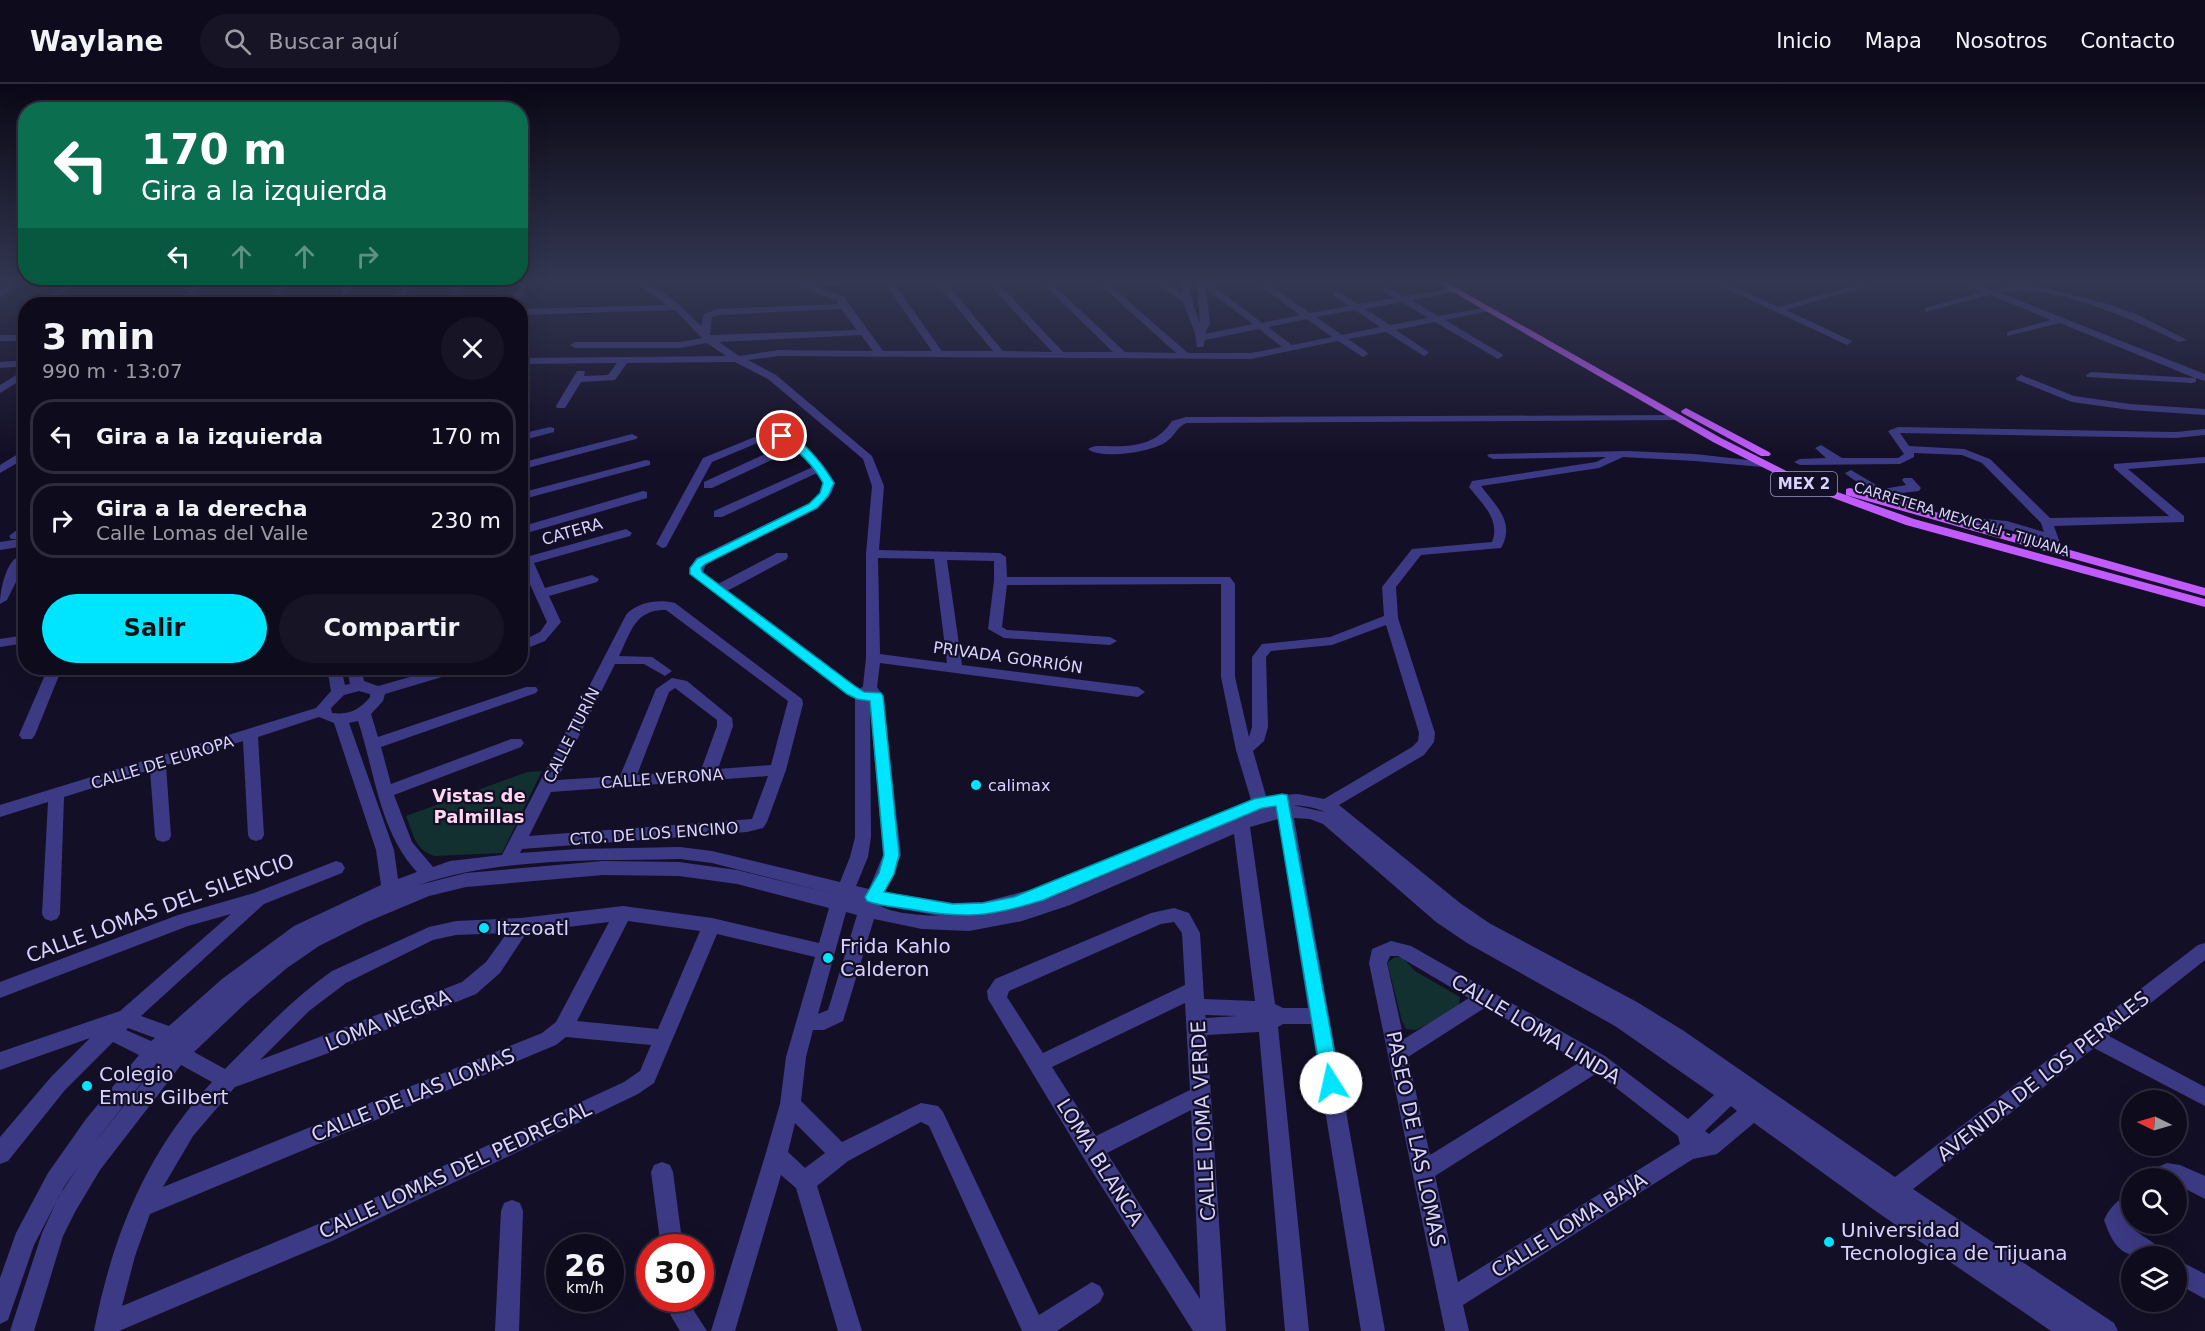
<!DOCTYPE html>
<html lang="es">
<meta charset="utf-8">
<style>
body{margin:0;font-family:"DejaVu Sans",sans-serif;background:#171425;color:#f1f3f6;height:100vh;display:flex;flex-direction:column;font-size:22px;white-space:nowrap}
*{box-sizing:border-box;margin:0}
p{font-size:20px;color:#9b9ba3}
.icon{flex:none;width:33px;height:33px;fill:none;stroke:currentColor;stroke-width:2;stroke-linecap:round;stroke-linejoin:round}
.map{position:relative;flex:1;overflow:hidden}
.side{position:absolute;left:18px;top:213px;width:510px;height:378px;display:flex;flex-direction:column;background:#0e0b1c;border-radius:24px;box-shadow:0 6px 24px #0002,0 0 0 2px #2e2b3b}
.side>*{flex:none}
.banner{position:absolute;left:18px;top:18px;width:510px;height:183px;border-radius:24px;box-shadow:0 6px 24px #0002,0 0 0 2px #2e2b3b;background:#0b6e4f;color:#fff;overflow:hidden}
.needle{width:39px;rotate:275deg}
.tools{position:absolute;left:2121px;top:1006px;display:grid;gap:12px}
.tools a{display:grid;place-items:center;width:66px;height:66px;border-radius:50%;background:#0e0b1c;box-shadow:0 6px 24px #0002,0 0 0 2px #2e2b3b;font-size:30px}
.speed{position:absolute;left:546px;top:1150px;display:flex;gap:12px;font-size:30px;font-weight:700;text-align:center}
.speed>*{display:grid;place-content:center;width:78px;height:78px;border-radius:50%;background:#0e0b1c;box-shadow:0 6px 24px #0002,0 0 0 2px #2e2b3b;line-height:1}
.speed small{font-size:15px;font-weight:400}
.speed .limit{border:9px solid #d22;background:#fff;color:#111}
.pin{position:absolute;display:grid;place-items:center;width:51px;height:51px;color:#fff;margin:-26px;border:3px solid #fff;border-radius:50%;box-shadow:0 2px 6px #0007}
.me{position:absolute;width:66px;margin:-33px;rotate:350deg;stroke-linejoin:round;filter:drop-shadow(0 0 4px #0008)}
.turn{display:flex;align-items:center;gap:21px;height:126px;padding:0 24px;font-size:27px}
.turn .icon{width:78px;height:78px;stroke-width:2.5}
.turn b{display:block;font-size:42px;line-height:51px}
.lanes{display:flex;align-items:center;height:57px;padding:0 24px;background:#0003;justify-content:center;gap:30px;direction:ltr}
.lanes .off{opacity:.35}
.round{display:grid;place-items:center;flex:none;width:63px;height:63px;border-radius:32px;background:#171425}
.overview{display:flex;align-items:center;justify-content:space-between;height:102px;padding:0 24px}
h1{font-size:36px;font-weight:600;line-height:45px}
.action{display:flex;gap:12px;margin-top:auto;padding:12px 24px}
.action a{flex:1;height:69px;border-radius:36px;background:#00e5ff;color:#111;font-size:24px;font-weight:600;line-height:69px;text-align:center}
.action a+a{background:#171425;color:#f1f3f6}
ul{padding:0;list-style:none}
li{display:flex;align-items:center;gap:18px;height:75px;margin:0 12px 9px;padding:0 12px;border:3px solid #2e2b3b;border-radius:24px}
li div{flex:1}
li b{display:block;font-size:22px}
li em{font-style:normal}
header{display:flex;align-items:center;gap:36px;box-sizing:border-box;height:84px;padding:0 30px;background:#0e0b1c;border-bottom:2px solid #2e2b3b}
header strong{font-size:28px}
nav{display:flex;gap:33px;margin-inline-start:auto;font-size:21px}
.search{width:420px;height:54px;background:#171425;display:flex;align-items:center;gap:15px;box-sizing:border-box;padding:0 21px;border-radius:33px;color:#9b9ba3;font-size:22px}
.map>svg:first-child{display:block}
</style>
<header>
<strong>Waylane</strong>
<div class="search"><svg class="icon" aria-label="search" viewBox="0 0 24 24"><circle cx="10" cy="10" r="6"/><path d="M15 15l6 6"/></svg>Buscar aquí</div>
<nav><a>Inicio</a><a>Mapa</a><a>Nosotros</a><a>Contacto</a></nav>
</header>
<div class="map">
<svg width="2205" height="1247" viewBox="0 0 2205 1247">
<rect width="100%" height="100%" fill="#130f26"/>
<path fill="#12302f" d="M542,687L502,769L435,772C415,767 413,749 406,732L527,688Z
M1395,873L1403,874L1415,887L1460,913L1459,921L1454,926L1416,946L1406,945L1402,937L1388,882V878Z"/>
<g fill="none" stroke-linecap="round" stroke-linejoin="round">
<path fill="#3d3a85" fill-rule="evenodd" d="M12,197H22L0,213V206Z
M69,197H79L50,220H41Z
M198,197H207L185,220H176Z
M286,197H295L270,220H261Z
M351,197H360L348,210H342V206Z
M408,197H417L397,220H389Z
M458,197H466L453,220H445Z
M519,197H527L525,209L515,220H507L516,209Z
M632,197C658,197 684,225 701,242L704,230L717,225L838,220L837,217L785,197H1012L999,200L1063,268H1113L1040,197H1049L1125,268L1176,269L1096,197H1105L1188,269H1251L1282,263L1259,245L1205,256L1203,263H1197L1195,249L1183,218L1153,197H1163L1182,209L1181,197H1189L1194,224L1200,239L1197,197H1207L1262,239L1300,231L1254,197H1264L1310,229L1349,222L1334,212V208L1337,207L1358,220L1394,214L1383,207V203L1386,202L1404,212L1456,204V208L1411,216L1438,232L1489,223V227L1445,236L1502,270L1503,272L1498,275L1435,238L1396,246L1427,267L1429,269L1424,272L1386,248L1348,255L1367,268L1368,270L1363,273L1338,257L1251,275L779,272L748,276L776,291L872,372L884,402L879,466L1000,469L1006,473L1007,493H1230L1235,500V593L1249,653L1252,643V573L1262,560L1330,553L1384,532L1382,503L1412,465L1492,458C1501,435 1481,419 1469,403L1472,397L1596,378L1606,373L1493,375L1487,372L1489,370L1628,367L1695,370L1766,378V382L1762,383L1695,377L1623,373L1599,384L1481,402C1495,421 1516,438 1501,464L1421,471L1396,503L1398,534L1435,649L1434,658L1424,671L1339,721L1460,819L1489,839L1637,918L1684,947L1895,1093L2198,861L2205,859V876L2109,952L2205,1003V1022L2094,964L1913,1105L2114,1239L2118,1247H2051L1877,1128L1754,1039L1717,1070L1693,1075L1463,1221L1469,1247H1445L1369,879L1372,865L1391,857L1411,862L1605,972L1688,1035L1714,1011L1615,942L1467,859L1436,838L1323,740L1310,735L1294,734L1385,1247H1361L1311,940H1283L1278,943L1309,1247H1285L1259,948L1207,951L1226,1247H1193L1083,1073L988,915L987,907L995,895L1151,829L1174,824L1189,829L1200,849L1204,915L1255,917L1234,750L1070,821L1022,837L969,847L922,845L874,835L843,937L824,946H813L806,973L801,1017L842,1058L921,1019L938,1022L943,1028L1039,1231L1092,1198L1100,1202L1104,1210L1100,1218L1057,1247H1022L929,1042L921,1038L848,1077L817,1102L862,1247H838L796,1104L781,1091L735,1247H711L765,1072L780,1020L786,973L815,873L717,850L654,999L638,1010L332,1157L119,1247H94C112,1153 146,1069 212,998L181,981L100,1086L75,1128L63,1152L34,1247H10L42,1149L59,1112L78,1083L64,1103L34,1161L8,1236L0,1240V1194L16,1149L48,1089L86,1035L139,971L113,958L65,1006L8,1077L0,1080V1053L51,993L90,954L0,986V968L120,927L231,830L188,842L0,914V898L178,831L254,809L336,777L342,779L345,784L342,789L264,820L141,932L169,942L222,895L294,842L381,801L376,766L334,639L319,633L258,653L264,751L262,755L256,757L250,755L248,751L243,657L166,681L171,752L169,756L163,758L157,756L155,752L150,686L64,713L60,830L57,835L51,837L45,835L42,830L48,718L0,733V721L316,624L331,607L327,584H341L345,601L350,600L347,584H361L364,597L378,602L442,584H464L462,587L385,610L383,617L371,630L378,653L526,603H536L538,606L536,609L381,663L391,700L511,655H521L524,659L521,663L394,711L412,758L433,783L450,777L502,771L626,531C637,518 659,515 675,519L802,615L803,620L786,686L767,738L763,744L747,748L522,765L520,769L577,765L680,763L712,767L840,798L850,773L855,753V614L689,490L690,484L696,474L809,419L820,409L823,399L817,389L722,433H714V427L813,383L795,365L712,404H704V398L787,360L780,355H767L712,378L666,463L662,464L656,460L703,374L762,350L782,349L800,358L824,382L835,399L831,410L817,425L706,480L703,489L718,500L777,469H787L788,472L787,475L727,507L860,605L863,602L866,574V470L872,402L863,375L768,295L735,278L627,279L615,296L581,298L565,324H557L556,322L577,287H585L584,292L608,291L617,279L520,280V274L726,272L707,259L680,264H575L570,261L575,258H680L702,254L675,226L520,231V225L667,221ZM989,200L1052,268L1003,267L948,201ZM886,201L932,267H883L844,213L813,202ZM895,201H938L993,267H942ZM1206,205L1253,240L1205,250L1210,239ZM1401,218L1428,234L1390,241L1365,225ZM841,225L857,246L710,251L712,233L718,231ZM1355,226L1380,243L1342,251L1316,233ZM1307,235L1332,253L1292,261L1268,243ZM861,251L873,267L779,266L739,272L719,258ZM878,474L934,475L947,579L880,570ZM947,476L994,477V497L988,545L1004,554L1110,561L1117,557L1110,553L1007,546L1002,543L1007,501L1221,500V593L1236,666L1251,716L1033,805L983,818L953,819L885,808L901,771L883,612L877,603L880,579L1138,613L1145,608L1138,603L962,581ZM666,526L788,617L771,681L718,685L733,642L732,634L687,597L672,594L656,605L620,692L557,696L615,580H644L665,592L672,587L652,573L619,572C631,548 635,525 666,526ZM1386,541L1419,649L1418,657L1412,663L1324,715L1298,710L1266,712L1253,667L1264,657L1268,643L1266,573L1271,567L1332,561ZM675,604L717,636V642L701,686L637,691L669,608ZM359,607L370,610V613C360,626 348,631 332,629L331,624L344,611ZM870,623L883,771L869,805L856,802L868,773L871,753ZM358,637C375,688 379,747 417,788L398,795L394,766L349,639ZM768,692L752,735L529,752L551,708ZM1292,721C1303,722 1314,723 1325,728ZM1278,735L1308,924H1283L1275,920L1250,743ZM1232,737L1058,811L1007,826L1043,816ZM680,775L712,779L834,810L737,786L679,778L603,777L466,789L419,801C502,773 594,777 680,775ZM603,791L679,792L737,800L829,824L819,859L712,834L623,822L521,834L456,837L429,843L332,887C292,915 260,950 225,985L194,968L248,917L287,884L319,862L367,838L429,812L466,803ZM879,821L940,832C922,831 892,830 879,821ZM846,828L857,831L828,926L818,930ZM628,837L700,847L658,945L577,937ZM609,838L556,938L542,949L163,1103L193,1052L235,1003L326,970L476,910L500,889L527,848ZM1174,838L1182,849L1185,901L1043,969L1007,913L1009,907L1161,840ZM507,849L486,878L462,898L260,976L309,927L346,899L433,856L456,851ZM1390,872H1398L1469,914L1404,955L1387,879ZM1185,919L1190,1006L1096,1052L1052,983ZM1486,923L1580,978L1430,1071L1408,973ZM1205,931L1237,932L1206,934ZM128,944L155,954L151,957L126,946ZM566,953L651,961L640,987L624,998L316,1141L122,1222L135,1172L150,1130L556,961ZM157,979H158L88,1067ZM1597,989L1678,1052L1680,1060L1458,1198L1435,1092ZM1731,1022L1737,1027L1709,1050L1705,1047ZM1191,1026L1200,1215L1107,1069ZM795,1039L825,1069L805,1084L788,1068Z
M1710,197H1721L1778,223L1871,197H1885L1786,226L1850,256L1852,258L1847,261Z
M1958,197H1970L1991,206L2007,201L2027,200L2105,219L2136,230L2187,256L2179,258C2136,237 2046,196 2000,209L2205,290V297L2196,294V298L2192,299L2087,293L2086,291L2091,288L2195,294L2060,239L2007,252V248L2051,236L1990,211L1925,228V224L1982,208Z
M26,233V240L18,241V237Z
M0,251H26V257H0Z
M26,276V282L0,284V278Z
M26,285V293L0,309V301Z
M2021,291L2074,312L2130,320L2205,325V331L2130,326L2072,318L2017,296L2016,294Z
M1679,331L1683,332V336L1187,339C1177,342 1175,352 1166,358C1152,368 1101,376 1088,365C1094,361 1099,362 1106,362C1134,363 1156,361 1172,337L1186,333Z
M550,343L554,344V348L520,357V350Z
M1898,343L2176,348L2205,345V351L2176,354L1900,349L1909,362L1964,365L1990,375L2050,434L2169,432L2114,384V380L2205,373V379L2128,385L2184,432V438L2054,442L2060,459L2054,463L2050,462L2047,457L2006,445L1951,439L1949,436L1951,433L1955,432L2007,437L2044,448L2041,439L1982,379L1962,371L1914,369V373L1900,380L1800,381L1794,378L1800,375L1826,374L1815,364L1821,361L1842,374H1898L1904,370L1888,347Z
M632,350L638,353L636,355L520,386V379Z
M26,365V374L0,389V381Z
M646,376L650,377V381L520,416V409Z
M1851,386L1883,405L1906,401L1902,396L1904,394H1912L1921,404L1919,407L1893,410L1935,427L1929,431L1883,416L1847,391L1845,389Z
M643,407L647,408V414L520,451V443Z
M26,439V450L19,455H11L9,452Z
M626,445L632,449L630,452L534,479L545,504L592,491L599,495L597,498L549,512L561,538L545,557L520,567V558L540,548L547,538L520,478V459L524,460L530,472Z
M26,454V462L0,466V458Z
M20,472L25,473L26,478L7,516L0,520C0,507 6,476 20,472Z
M26,551V559L0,563V555Z
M48,584H62L35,651L32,655H22L19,651Z
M662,1078L670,1081L673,1088L683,1164H661L651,1088L654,1081Z
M2167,1079L2180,1081L2205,1092V1115L2176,1100V1095H2143L2146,1088Z
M2132,1108V1135L2128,1139C2138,1153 2159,1157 2165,1173C2129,1173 2117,1174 2104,1136C2109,1124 2120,1113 2132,1108Z
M512,1116L520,1119L523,1127L519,1247H495L501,1127L504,1119Z
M2176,1175L2205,1190V1215L2176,1199Z
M668,1215H692L694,1227L707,1247H680L671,1232Z"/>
<path fill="#c25bff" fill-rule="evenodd" d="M1434,197H1444L1721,354L1806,397L1914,435L2205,515V523L1906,441L1798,401L1713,358Z
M1686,324L1769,368L1771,370L1769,372H1761L1682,329L1681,327Z
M1850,404L2205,504V512L1846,411V405Z"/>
</g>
<linearGradient id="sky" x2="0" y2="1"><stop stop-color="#0a0815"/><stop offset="0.53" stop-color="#333752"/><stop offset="1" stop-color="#333752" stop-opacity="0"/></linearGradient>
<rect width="2205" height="372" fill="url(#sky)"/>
<path fill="#00e5ff" stroke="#0095a6" stroke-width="1.5" d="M779,350C799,347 825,384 834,399L828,412L817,424L705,480L701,484L702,488L856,603L864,608L881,609L883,612L899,771L894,790L884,808L953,820L983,819L1014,813L1254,715L1282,710L1287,711L1340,999L1338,1005L1331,1008L1325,1005L1322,999L1276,722L1262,724L1043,816C989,833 965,835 909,825C895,823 880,822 867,817L865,813L879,789L884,771L870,617L857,615L847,610L690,490V484L697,475L809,420L820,409L823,399C813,380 798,366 779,354Z"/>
<g fill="#00e5ff" stroke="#130f26" stroke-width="2">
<circle cx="976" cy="701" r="6"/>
<circle cx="484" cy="844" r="6"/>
<circle cx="828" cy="874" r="6"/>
<circle cx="87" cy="1002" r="6"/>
<circle cx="1829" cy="1158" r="6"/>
</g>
<g text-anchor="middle" stroke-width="4.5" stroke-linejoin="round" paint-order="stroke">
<g font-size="14" fill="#d9d4ff" stroke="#130f26">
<text transform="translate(1962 435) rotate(17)" y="5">CARRETERA MEXICALI - TIJUANA</text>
</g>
<rect fill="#130f26" stroke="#9e99be" stroke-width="1.5" x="1771" y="388" width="66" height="24" rx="4.5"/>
<g font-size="15" font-weight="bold" fill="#d9d4ff">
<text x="1804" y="405">MEX 2</text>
</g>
<g font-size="16" fill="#d9d4ff" stroke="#130f26">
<text transform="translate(572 447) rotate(-16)" y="6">CATERA</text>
<text transform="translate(1008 573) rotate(8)" y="6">PRIVADA GORRIÓN</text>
<text transform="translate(571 651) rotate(-63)" y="6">CALLE TURÍN</text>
<text transform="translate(162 678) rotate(-17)" y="6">CALLE DE EUROPA</text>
<text transform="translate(662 694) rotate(-4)" y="6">CALLE VERONA</text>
<text transform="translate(654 749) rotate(-4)" y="6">CTO. DE LOS ENCINO</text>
</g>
<g font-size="16" fill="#d9d4ff" stroke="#130f26" text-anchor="start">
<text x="988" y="707">calimax</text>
</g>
<g font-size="18" font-weight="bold" fill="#ffd6f0" stroke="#130f26">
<text x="479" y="718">Vistas de<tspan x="479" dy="21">Palmillas</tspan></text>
</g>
<g font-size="20" fill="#d9d4ff" stroke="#130f26">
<text transform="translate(160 824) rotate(-20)" y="7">CALLE LOMAS DEL SILENCIO</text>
<text transform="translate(388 936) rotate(-22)" y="7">LOMA NEGRA</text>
<text transform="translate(1536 945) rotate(31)" y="7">CALLE LOMA LINDA</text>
<text transform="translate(2043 992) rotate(-38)" y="7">AVENIDA DE LOS PERALES</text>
<text transform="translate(413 1011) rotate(-22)" y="7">CALLE DE LAS LOMAS</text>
<text transform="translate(1203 1037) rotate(-93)" y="7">CALLE LOMA VERDE</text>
<text transform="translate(1416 1055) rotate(78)" y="7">PASEO DE LAS LOMAS</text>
<text transform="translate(1100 1078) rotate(58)" y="7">LOMA BLANCA</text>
<text transform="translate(455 1086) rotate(-25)" y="7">CALLE LOMAS DEL PEDREGAL</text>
<text transform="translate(1569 1141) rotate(-32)" y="7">CALLE LOMA BAJA</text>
</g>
<g font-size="20" fill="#d9d4ff" stroke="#130f26" text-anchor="start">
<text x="496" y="851">Itzcoatl</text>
<text x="840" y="869">Frida Kahlo<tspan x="840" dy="23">Calderon</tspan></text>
<text x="99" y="997">Colegio<tspan x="99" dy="23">Emus Gilbert</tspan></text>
<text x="1841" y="1153">Universidad<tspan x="1841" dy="23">Tecnologica de Tijuana</tspan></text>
</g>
</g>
</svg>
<div class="tools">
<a><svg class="needle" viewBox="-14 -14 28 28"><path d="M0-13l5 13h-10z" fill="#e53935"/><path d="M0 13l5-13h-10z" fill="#9b9ba3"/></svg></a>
<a><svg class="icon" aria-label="search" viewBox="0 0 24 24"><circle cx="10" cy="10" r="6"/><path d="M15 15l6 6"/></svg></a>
<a><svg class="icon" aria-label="layers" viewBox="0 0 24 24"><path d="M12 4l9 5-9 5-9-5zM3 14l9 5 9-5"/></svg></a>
</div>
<div class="speed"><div>26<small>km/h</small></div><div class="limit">30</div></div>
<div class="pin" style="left:782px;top:352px;background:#d93025"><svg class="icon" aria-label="arrive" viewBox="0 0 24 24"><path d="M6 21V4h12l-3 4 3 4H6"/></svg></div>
<svg class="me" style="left:1331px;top:999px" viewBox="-20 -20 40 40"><circle r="19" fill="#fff"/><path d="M0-13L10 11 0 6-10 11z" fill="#00e5ff"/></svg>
<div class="banner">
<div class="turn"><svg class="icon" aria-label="left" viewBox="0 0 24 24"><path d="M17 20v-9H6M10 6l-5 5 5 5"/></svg><div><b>170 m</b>Gira a la izquierda</div></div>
<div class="lanes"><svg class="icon" aria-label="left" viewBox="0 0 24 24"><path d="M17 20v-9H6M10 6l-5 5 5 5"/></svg><svg class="icon off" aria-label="ahead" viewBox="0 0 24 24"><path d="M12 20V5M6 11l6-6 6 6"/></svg><svg class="icon off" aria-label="ahead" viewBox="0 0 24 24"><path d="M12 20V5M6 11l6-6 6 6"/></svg><svg class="icon off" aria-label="right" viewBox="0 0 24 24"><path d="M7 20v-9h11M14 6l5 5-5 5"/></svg></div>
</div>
<section class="side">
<div class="overview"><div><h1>3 min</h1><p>990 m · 13:07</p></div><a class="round"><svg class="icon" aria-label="close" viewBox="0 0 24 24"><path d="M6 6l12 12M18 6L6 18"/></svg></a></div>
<ul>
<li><svg class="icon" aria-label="left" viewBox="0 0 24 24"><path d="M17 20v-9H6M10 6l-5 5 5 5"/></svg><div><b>Gira a la izquierda</b></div><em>170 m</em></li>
<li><svg class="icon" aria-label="right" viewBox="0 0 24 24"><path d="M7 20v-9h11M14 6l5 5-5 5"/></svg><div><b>Gira a la derecha</b><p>Calle Lomas del Valle</p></div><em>230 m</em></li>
</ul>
<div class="action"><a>Salir</a><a>Compartir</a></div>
</section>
</div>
